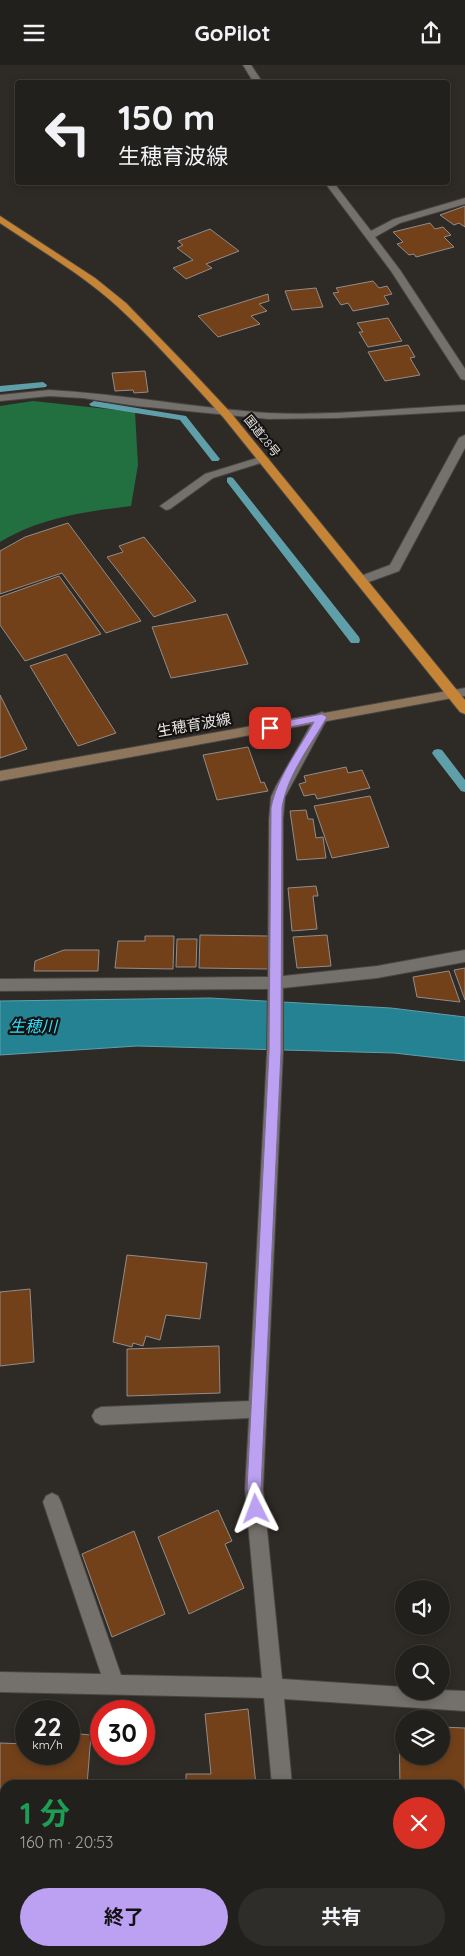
<!DOCTYPE html>
<html lang="ja">
<meta charset="utf-8">
<style>
body{margin:0;font-family:Quicksand,"Noto Sans JP",sans-serif;background:#2e2d29;color:#f1f3f6;height:100vh;display:flex;flex-direction:column;font-size:19px;white-space:nowrap}
*{box-sizing:border-box;margin:0}
p{font-size:16px;color:#a2a3a3}
.icon{flex:none;width:28px;height:28px;fill:none;stroke:currentColor;stroke-width:2;stroke-linecap:round;stroke-linejoin:round}
.map{position:relative;flex:1;overflow:hidden}
.panel{position:absolute;left:0px;top:1715px;width:465px;height:176px;display:flex;flex-direction:column;background:#22201c;border-radius:15px 15px 0 0;box-shadow:0 2px 8px #0003,0 0 0 1px #3f3e3b}
.panel>*{flex:none}
.banner{position:absolute;left:15px;top:15px;width:435px;height:105px;border-radius:5px;box-shadow:0 2px 8px #0003,0 0 0 1px #3f3e3b;background:#22201c;color:#f1f3f6;overflow:hidden}
.tools{position:absolute;left:395px;top:1515px;display:grid;gap:10px}
.tools a{display:grid;place-items:center;width:55px;height:55px;border-radius:50%;background:#22201c;box-shadow:0 2px 8px #0003,0 0 0 1px #3f3e3b;font-size:25px}
.speed{position:absolute;left:15px;top:1635px;display:flex;gap:10px;font-size:25px;font-weight:700;text-align:center}
.speed>*{display:grid;place-content:center;width:65px;height:65px;border-radius:50%;background:#22201c;box-shadow:0 2px 8px #0003,0 0 0 1px #3f3e3b;line-height:1}
.speed small{font-size:12px;font-weight:400}
.speed .limit{border:8px solid #d22;background:#fff;color:#111}
.pin{position:absolute;display:grid;place-items:center;width:42px;height:42px;color:#fff;margin:-21px;border-radius:10px;box-shadow:0 2px 8px #0006}
.me{position:absolute;width:55px;margin:-28px;rotate:357deg;stroke-linejoin:round;filter:drop-shadow(0 0 4px #0008)}
.turn{display:flex;align-items:center;gap:18px;height:105px;padding:0 20px;font-size:22px}
.turn .icon{width:65px;height:65px;stroke-width:2.5}
.turn b{display:block;font-size:35px;line-height:42px}
.round{display:grid;place-items:center;flex:none;width:52px;height:52px;border-radius:26px;background:#2e2d29}
.summary{display:flex;align-items:center;justify-content:space-between;height:85px;padding:0 20px}
h1{font-size:30px;font-weight:700;line-height:38px;color:#1e9e55}
.action{display:flex;gap:10px;margin-top:auto;padding:10px 20px}
.action a{flex:1;height:58px;border-radius:30px;background:#bca0f2;color:#111;font-size:20px;font-weight:700;line-height:58px;text-align:center}
.action a+a{background:#2e2d29;color:#f1f3f6}
header{display:flex;justify-content:space-between;align-items:center;height:65px;padding:0 20px;background:#22201c;font-size:22px;font-weight:700}
.map>svg:first-child{display:block}
</style>
<header><svg class="icon" aria-label="menu" viewBox="0 0 24 24"><path d="M4 6h16M4 12h16M4 18h16"/></svg>GoPilot<svg class="icon" aria-label="share" viewBox="0 0 24 24"><path d="M12 15V3M7 8l5-5 5 5M5 13v7h14v-7"/></svg></header>
<div class="map">
<svg width="465" height="1891" viewBox="0 0 465 1891">
<rect width="100%" height="100%" fill="#2e2a26"/>
<path fill="#227040" d="M33,336L135,347L138,400L131,441C84,447 42,452 0,477V341Z"/>
<path fill="#258292" stroke="#5f9faa" d="M210,933L391,943L465,952V996L394,988L137,981L0,990V936Z"/>
<g fill="none" stroke-linecap="round" stroke-linejoin="round">
<path fill="#5f9faa" fill-rule="evenodd" d="M43,317L47,320L46,322L0,327V321Z
M94,336L186,351L220,394L218,396H212L180,355L91,341L89,339Z
M230,412L233,413L359,572L360,575L359,578H351L227,417V413Z
M438,684L442,685L465,715V727L461,726L434,691L432,688L434,685Z"/>
</g>
<path fill="#72411a" stroke="#928c89" d="M465,141V162L459,158L454,160L440,150Z
M430,158L435,164L443,162L451,170L444,172L454,182L416,192L414,189L409,190L397,179L403,177L393,167Z
M210,164L239,186L206,199L212,203L186,214L173,203L193,195L177,183L183,180L178,176Z
M373,216L379,223L387,221L392,229L384,231L389,239L353,246L348,238L341,240L333,228L339,227L336,223Z
M316,223L323,242L292,245L285,226Z
M268,229L269,236L259,239L267,246L251,251L260,259L218,272L198,251Z
M388,253L402,276L368,282L359,267H363L357,258Z
M408,280L415,292L410,293L420,310L385,316L368,287Z
M145,306L148,327L134,328L133,325L115,326L112,308Z
M68,458L141,556L106,568L62,508L0,529V486L25,472Z
M144,472L196,536L154,552L107,492L123,487L119,481Z
M59,511L101,569L25,596L0,560V532Z
M227,549L248,599L171,613L152,562Z
M66,589L116,668L78,681L30,601Z
M0,630L27,684L0,693Z
M248,682L261,718L264,717L268,726L217,735L203,690Z
M346,702L348,708L362,705L370,723L317,734L315,729L304,731L299,719L306,717L304,711Z
M370,731L389,782L332,793L314,741Z
M306,745L308,754H313L316,773L323,772L326,793L297,795L290,746Z
M316,821L318,831H313L317,864L292,866L288,823Z
M200,870L268,871V904L199,903Z
M327,870L331,901L297,903L293,872Z
M145,871H174L173,904L115,903L118,876H145Z
M177,874H197L196,902H176Z
M64,885H99L98,906H34L35,896Z
M465,903V935L454,905Z
M449,906L460,937L417,932L413,912Z
M127,1190L207,1198L200,1254L166,1250L160,1275L146,1271L143,1281L133,1278L132,1282L113,1277Z
M30,1224L34,1297L0,1301V1227Z
M219,1281L220,1328L127,1331V1284Z
M218,1445L232,1476L225,1479L244,1523L189,1549L158,1472Z
M134,1466L165,1549L112,1572L82,1489Z
M248,1644L256,1720H186V1709H211L205,1649Z
M399,1661H404V1691H441V1662L465,1663V1781H460V1720H400Z
M69,1668L91,1670L87,1720H5V1766L0,1765V1678L26,1679V1689H69Z
M5,1790V1886H86V1891H0V1859Z"/>
<g fill="none" stroke-linecap="round" stroke-linejoin="round">
<defs>
<path id="street" d="M243,0H251L263,18H254Z
M325,118H334L371,166L394,154L465,133V139L400,158L375,172L400,205L465,304V315L461,314L391,206Z
M49,325C122,329 195,343 268,348C333,351 400,343 465,340V346L338,353L269,354L137,341L83,333L49,331L0,336V330Z
M465,370V383L399,506L366,518H358L356,515L358,512L390,500L459,373Z
M263,391L269,394L267,396L213,413L170,444L166,445L160,441L205,409Z
M465,623V631L453,633L448,632L447,629L448,626Z
M322,647L327,649L328,652L285,732L283,754V911L377,901L465,885V897L377,913L283,923V987L263,1424L282,1614L404,1622V1626H441V1625L465,1626V1646L284,1634L292,1720H272L264,1633L0,1627V1607L101,1609L43,1437L46,1431L52,1428L58,1431L61,1437L121,1610L262,1613L245,1424L249,1353L101,1360L95,1357L92,1351L95,1345L101,1342L249,1336L267,987L268,924L0,926V914L268,912L269,754L271,732L276,721L317,649Z
M289,1886H311V1891H289Z"/>
<path id="secondary" d="M453,625L458,626L459,629L458,632L0,716V706Z"/>
<path id="highway" d="M0,151L95,213L126,238L188,302L231,348L465,635V649L460,647L223,352C189,315 155,276 118,242C83,210 40,185 0,158Z"/>
</defs>
<use href="#street" stroke="#484542" stroke-width="2"/>
<use href="#secondary" stroke="#484542" stroke-width="2"/>
<use href="#highway" stroke="#484542" stroke-width="2"/>
<use href="#street" fill="#74706b" fill-rule="evenodd"/>
<use href="#secondary" fill="#8d765b" fill-rule="evenodd"/>
<use href="#highway" fill="#c68536" fill-rule="evenodd"/>
</g>
<path fill="#bca0f2" stroke="#7a689d" d="M322,649L327,652C311,680 287,710 282,743L281,987L261,1424L262,1444L260,1449L256,1451L251,1449L247,1424L269,987L271,743C277,712 299,684 314,657L270,666L265,663L270,659Z"/>
<g text-anchor="middle" stroke-width="4.5" stroke-linejoin="round" paint-order="stroke">
<g font-size="12" fill="#e7e4e2" stroke="#151311">
<text transform="translate(262 371) rotate(51)" y="4">国道28号</text>
</g>
<g font-size="15" fill="#e7e4e2" stroke="#151311">
<text transform="translate(194 660) rotate(-10)" y="5">生穂育波線</text>
</g>
<g font-size="16" font-style="italic" fill="#30e0fe" stroke="#151311">
<text x="33" y="967">生穂川</text>
</g>
</g>
</svg>
<div class="tools">
<a><svg class="icon" aria-label="sound" viewBox="0 0 24 24"><path d="M4 9h4l5-4v14l-5-4H4zM17 9q2 3 0 6"/></svg></a>
<a><svg class="icon" aria-label="search" viewBox="0 0 24 24"><circle cx="10" cy="10" r="6"/><path d="M15 15l6 6"/></svg></a>
<a><svg class="icon" aria-label="layers" viewBox="0 0 24 24"><path d="M12 4l9 5-9 5-9-5zM3 14l9 5 9-5"/></svg></a>
</div>
<div class="speed"><div>22<small>km/h</small></div><div class="limit">30</div></div>
<div class="pin" style="left:270px;top:663px;background:#d93025"><svg class="icon" aria-label="arrive" viewBox="0 0 24 24"><path d="M6 21V4h12l-3 4 3 4H6"/></svg></div>
<svg class="me" style="left:256px;top:1444px" viewBox="-20 -20 40 40"><path d="M0-17L14 15 0 8-14 15z" fill="#bca0f2" stroke="#fff" stroke-width="4"/></svg>
<div class="banner">
<div class="turn"><svg class="icon" aria-label="left" viewBox="0 0 24 24"><path d="M17 20v-9H6M10 6l-5 5 5 5"/></svg><div><b>150 m</b>生穂育波線</div></div>
</div>
<section class="panel">
<div class="summary"><div><h1>1 分</h1><p>160 m · 20:53</p></div><a class="round" style="background:#d93025;color:#fff"><svg class="icon" aria-label="close" viewBox="0 0 24 24"><path d="M6 6l12 12M18 6L6 18"/></svg></a></div>
<div class="action"><a>終了</a><a>共有</a></div>
</section>
</div>
